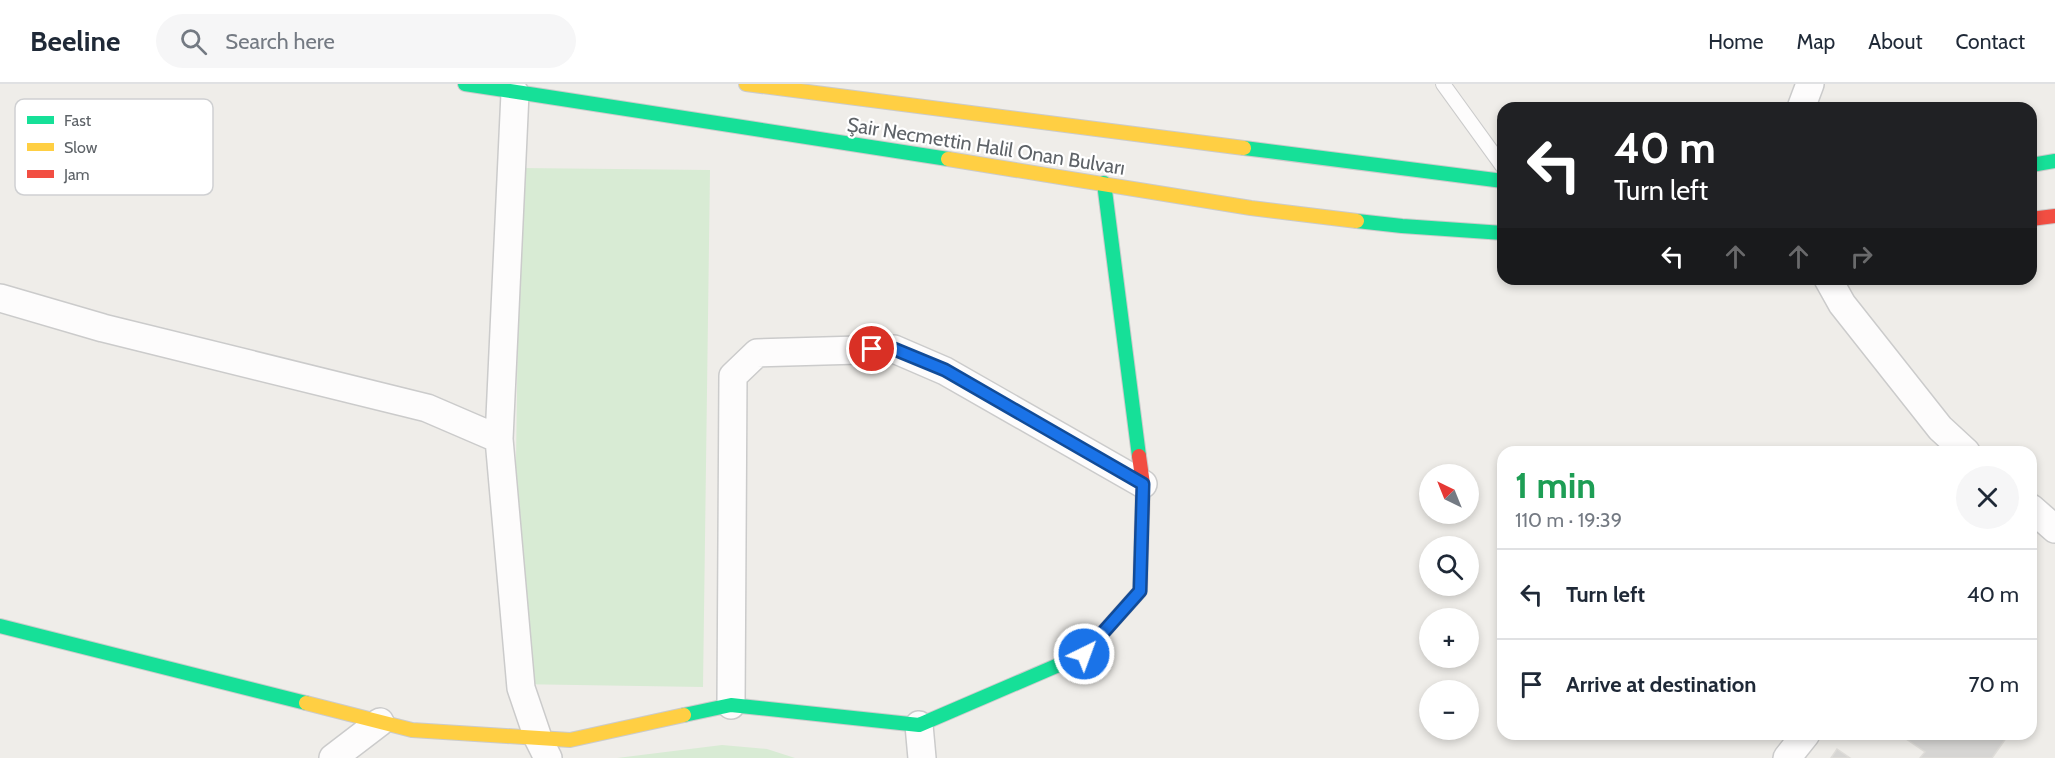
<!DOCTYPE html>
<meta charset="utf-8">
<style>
body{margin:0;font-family:Cabin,sans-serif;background:#f6f6f7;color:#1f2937;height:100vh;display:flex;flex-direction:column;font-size:22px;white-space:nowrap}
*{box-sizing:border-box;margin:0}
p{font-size:20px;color:#747a83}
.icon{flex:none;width:33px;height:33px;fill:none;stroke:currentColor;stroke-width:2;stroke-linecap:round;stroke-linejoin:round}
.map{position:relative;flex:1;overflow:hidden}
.side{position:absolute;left:1497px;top:362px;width:540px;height:294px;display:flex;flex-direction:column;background:#fff;border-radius:18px;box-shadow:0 3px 9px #0003}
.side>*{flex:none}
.top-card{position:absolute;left:1497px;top:18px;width:540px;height:183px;border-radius:18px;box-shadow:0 3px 9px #0003;background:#202124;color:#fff;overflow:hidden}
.needle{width:39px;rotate:317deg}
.controls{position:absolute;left:1419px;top:380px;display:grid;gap:12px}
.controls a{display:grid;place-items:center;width:60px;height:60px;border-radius:50%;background:#fff;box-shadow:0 3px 9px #0003;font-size:30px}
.pin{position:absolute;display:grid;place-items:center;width:51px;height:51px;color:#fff;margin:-26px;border:3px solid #fff;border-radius:50%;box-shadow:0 2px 6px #0007}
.me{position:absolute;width:66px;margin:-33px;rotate:42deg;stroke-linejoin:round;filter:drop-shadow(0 0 4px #0008)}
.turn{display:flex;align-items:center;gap:21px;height:126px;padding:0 18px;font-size:27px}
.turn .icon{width:78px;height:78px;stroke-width:2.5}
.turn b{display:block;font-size:42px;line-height:51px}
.lanes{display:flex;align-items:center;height:57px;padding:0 18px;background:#0003;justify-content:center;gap:30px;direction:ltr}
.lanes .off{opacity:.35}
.round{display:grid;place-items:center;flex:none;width:63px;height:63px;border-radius:32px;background:#f6f6f7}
.overview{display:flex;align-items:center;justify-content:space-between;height:102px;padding:0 18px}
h1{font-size:36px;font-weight:800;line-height:45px;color:#1e9e55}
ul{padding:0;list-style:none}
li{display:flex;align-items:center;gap:18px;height:90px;padding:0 18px;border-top:2px solid #e0e1e3}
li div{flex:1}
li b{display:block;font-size:22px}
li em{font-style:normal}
header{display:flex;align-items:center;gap:36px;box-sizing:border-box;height:84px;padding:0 30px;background:#fff;border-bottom:2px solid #e0e1e3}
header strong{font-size:28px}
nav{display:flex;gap:33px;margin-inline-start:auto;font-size:21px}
.search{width:420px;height:54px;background:#f6f6f7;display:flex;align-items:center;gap:15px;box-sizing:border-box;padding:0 21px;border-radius:33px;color:#747a83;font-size:22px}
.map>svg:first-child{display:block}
</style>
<header>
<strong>Beeline</strong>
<div class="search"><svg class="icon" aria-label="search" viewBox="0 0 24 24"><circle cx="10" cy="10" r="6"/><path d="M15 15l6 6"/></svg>Search here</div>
<nav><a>Home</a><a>Map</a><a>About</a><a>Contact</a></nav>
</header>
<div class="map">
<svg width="2055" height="674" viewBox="0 0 2055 674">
<rect width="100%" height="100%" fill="#efede9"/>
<path fill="#d8ebd4" d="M520,84L710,86L703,603L513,600Z
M722,661L767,665L795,674H617Z"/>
<path fill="#d6d5d3" stroke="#dedcd8" stroke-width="1.5" d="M1899,650H2009L1992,674H1920L1925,668Z
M1837,665L1850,674H1831Z"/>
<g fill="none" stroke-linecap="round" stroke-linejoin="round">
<defs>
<path id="lane" d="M1443,0L1503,83"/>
<path id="street" d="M515,9L499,355L521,604L538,654L548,674
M1801,24L1810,0
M1828,195L1842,220L1940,344L1966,368
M0,214L103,244L427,324L499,355
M2031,424L2055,445
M731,621L733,292L757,269L894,265L945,287L1143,400
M919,641L922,674
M333,674L380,638
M1787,674L1806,650"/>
<path id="fast" d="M465,0L948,75
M1244,64L1503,97
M2031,81L2055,77
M1104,99L1139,372
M1357,137L1402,142L1503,149
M0,542L306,619
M684,631L731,621L919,641L1084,570L1090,563"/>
<path id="slow" d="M746,0L1244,64
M948,75L1251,124L1357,137
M306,619L412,646L570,656L684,631"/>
<path id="jam" d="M2031,135L2055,132
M1090,563L1140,507L1143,400L1139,372"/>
</defs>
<use href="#lane" stroke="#cbcbcb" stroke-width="16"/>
<use href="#street" stroke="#cbcbcb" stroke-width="30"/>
<use href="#fast" stroke="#cbcbcb" stroke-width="16"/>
<use href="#slow" stroke="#cbcbcb" stroke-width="16"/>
<use href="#jam" stroke="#cbcbcb" stroke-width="16"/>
<use href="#lane" stroke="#fdfcfc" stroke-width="14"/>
<use href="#street" stroke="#fdfcfc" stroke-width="27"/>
<use href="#fast" stroke="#16e098" stroke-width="14"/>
<use href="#slow" stroke="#ffcf43" stroke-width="14"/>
<use href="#jam" stroke="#f24e42" stroke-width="14"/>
</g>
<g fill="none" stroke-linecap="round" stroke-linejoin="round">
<defs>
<path id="route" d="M872,265H894L945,286L1143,400L1140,507L1084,570"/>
</defs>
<use href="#route" stroke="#114b97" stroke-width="15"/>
<use href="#route" stroke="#1a73e8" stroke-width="10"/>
</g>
<g text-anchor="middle" stroke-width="4.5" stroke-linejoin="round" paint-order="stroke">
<g font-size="20" fill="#5e6368" stroke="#fff">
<text transform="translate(986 62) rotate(9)" y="7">Şair Necmettin Halil Onan Bulvarı</text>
</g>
</g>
<rect x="15" y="15" width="198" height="96" rx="9" fill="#fff" stroke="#cfd0d2" stroke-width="1.5"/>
<rect x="27" y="32" width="27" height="8" fill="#16e098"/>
<rect x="27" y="59" width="27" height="8" fill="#ffcf43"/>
<rect x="27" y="86" width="27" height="8" fill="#f24e42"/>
<g font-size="16" fill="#5e6368">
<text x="64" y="42">Fast</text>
<text x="64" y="69">Slow</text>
<text x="64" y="96">Jam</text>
</g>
</svg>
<div class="controls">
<a><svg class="needle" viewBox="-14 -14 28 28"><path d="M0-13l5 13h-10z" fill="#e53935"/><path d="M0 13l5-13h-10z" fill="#747a83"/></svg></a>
<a><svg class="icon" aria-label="search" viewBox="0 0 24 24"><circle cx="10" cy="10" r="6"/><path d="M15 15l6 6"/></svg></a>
<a>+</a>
<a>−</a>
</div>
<div class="pin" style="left:872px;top:265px;background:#d93025"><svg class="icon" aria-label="arrive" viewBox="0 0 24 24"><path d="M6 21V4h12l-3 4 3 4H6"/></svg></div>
<svg class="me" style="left:1084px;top:570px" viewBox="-20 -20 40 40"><circle r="17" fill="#1a73e8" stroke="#fff" stroke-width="3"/><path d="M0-11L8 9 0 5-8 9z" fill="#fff"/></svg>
<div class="top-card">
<div class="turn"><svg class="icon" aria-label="left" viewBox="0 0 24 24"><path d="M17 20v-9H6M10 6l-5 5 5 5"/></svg><div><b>40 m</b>Turn left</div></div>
<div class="lanes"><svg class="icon" aria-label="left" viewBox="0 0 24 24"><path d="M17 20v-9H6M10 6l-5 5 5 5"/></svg><svg class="icon off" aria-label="ahead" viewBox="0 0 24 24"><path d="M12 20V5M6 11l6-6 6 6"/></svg><svg class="icon off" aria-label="ahead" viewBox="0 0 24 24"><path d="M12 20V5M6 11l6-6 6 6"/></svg><svg class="icon off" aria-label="right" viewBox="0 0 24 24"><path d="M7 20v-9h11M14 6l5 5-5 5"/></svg></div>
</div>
<section class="side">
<div class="overview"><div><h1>1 min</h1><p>110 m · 19:39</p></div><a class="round"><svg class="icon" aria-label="close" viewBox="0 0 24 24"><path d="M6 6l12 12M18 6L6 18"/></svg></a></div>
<ul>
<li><svg class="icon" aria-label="left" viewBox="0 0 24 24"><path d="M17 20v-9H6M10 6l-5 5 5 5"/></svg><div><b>Turn left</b></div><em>40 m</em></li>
<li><svg class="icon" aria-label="arrive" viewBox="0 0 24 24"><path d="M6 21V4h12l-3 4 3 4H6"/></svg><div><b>Arrive at destination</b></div><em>70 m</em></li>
</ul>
</section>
</div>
